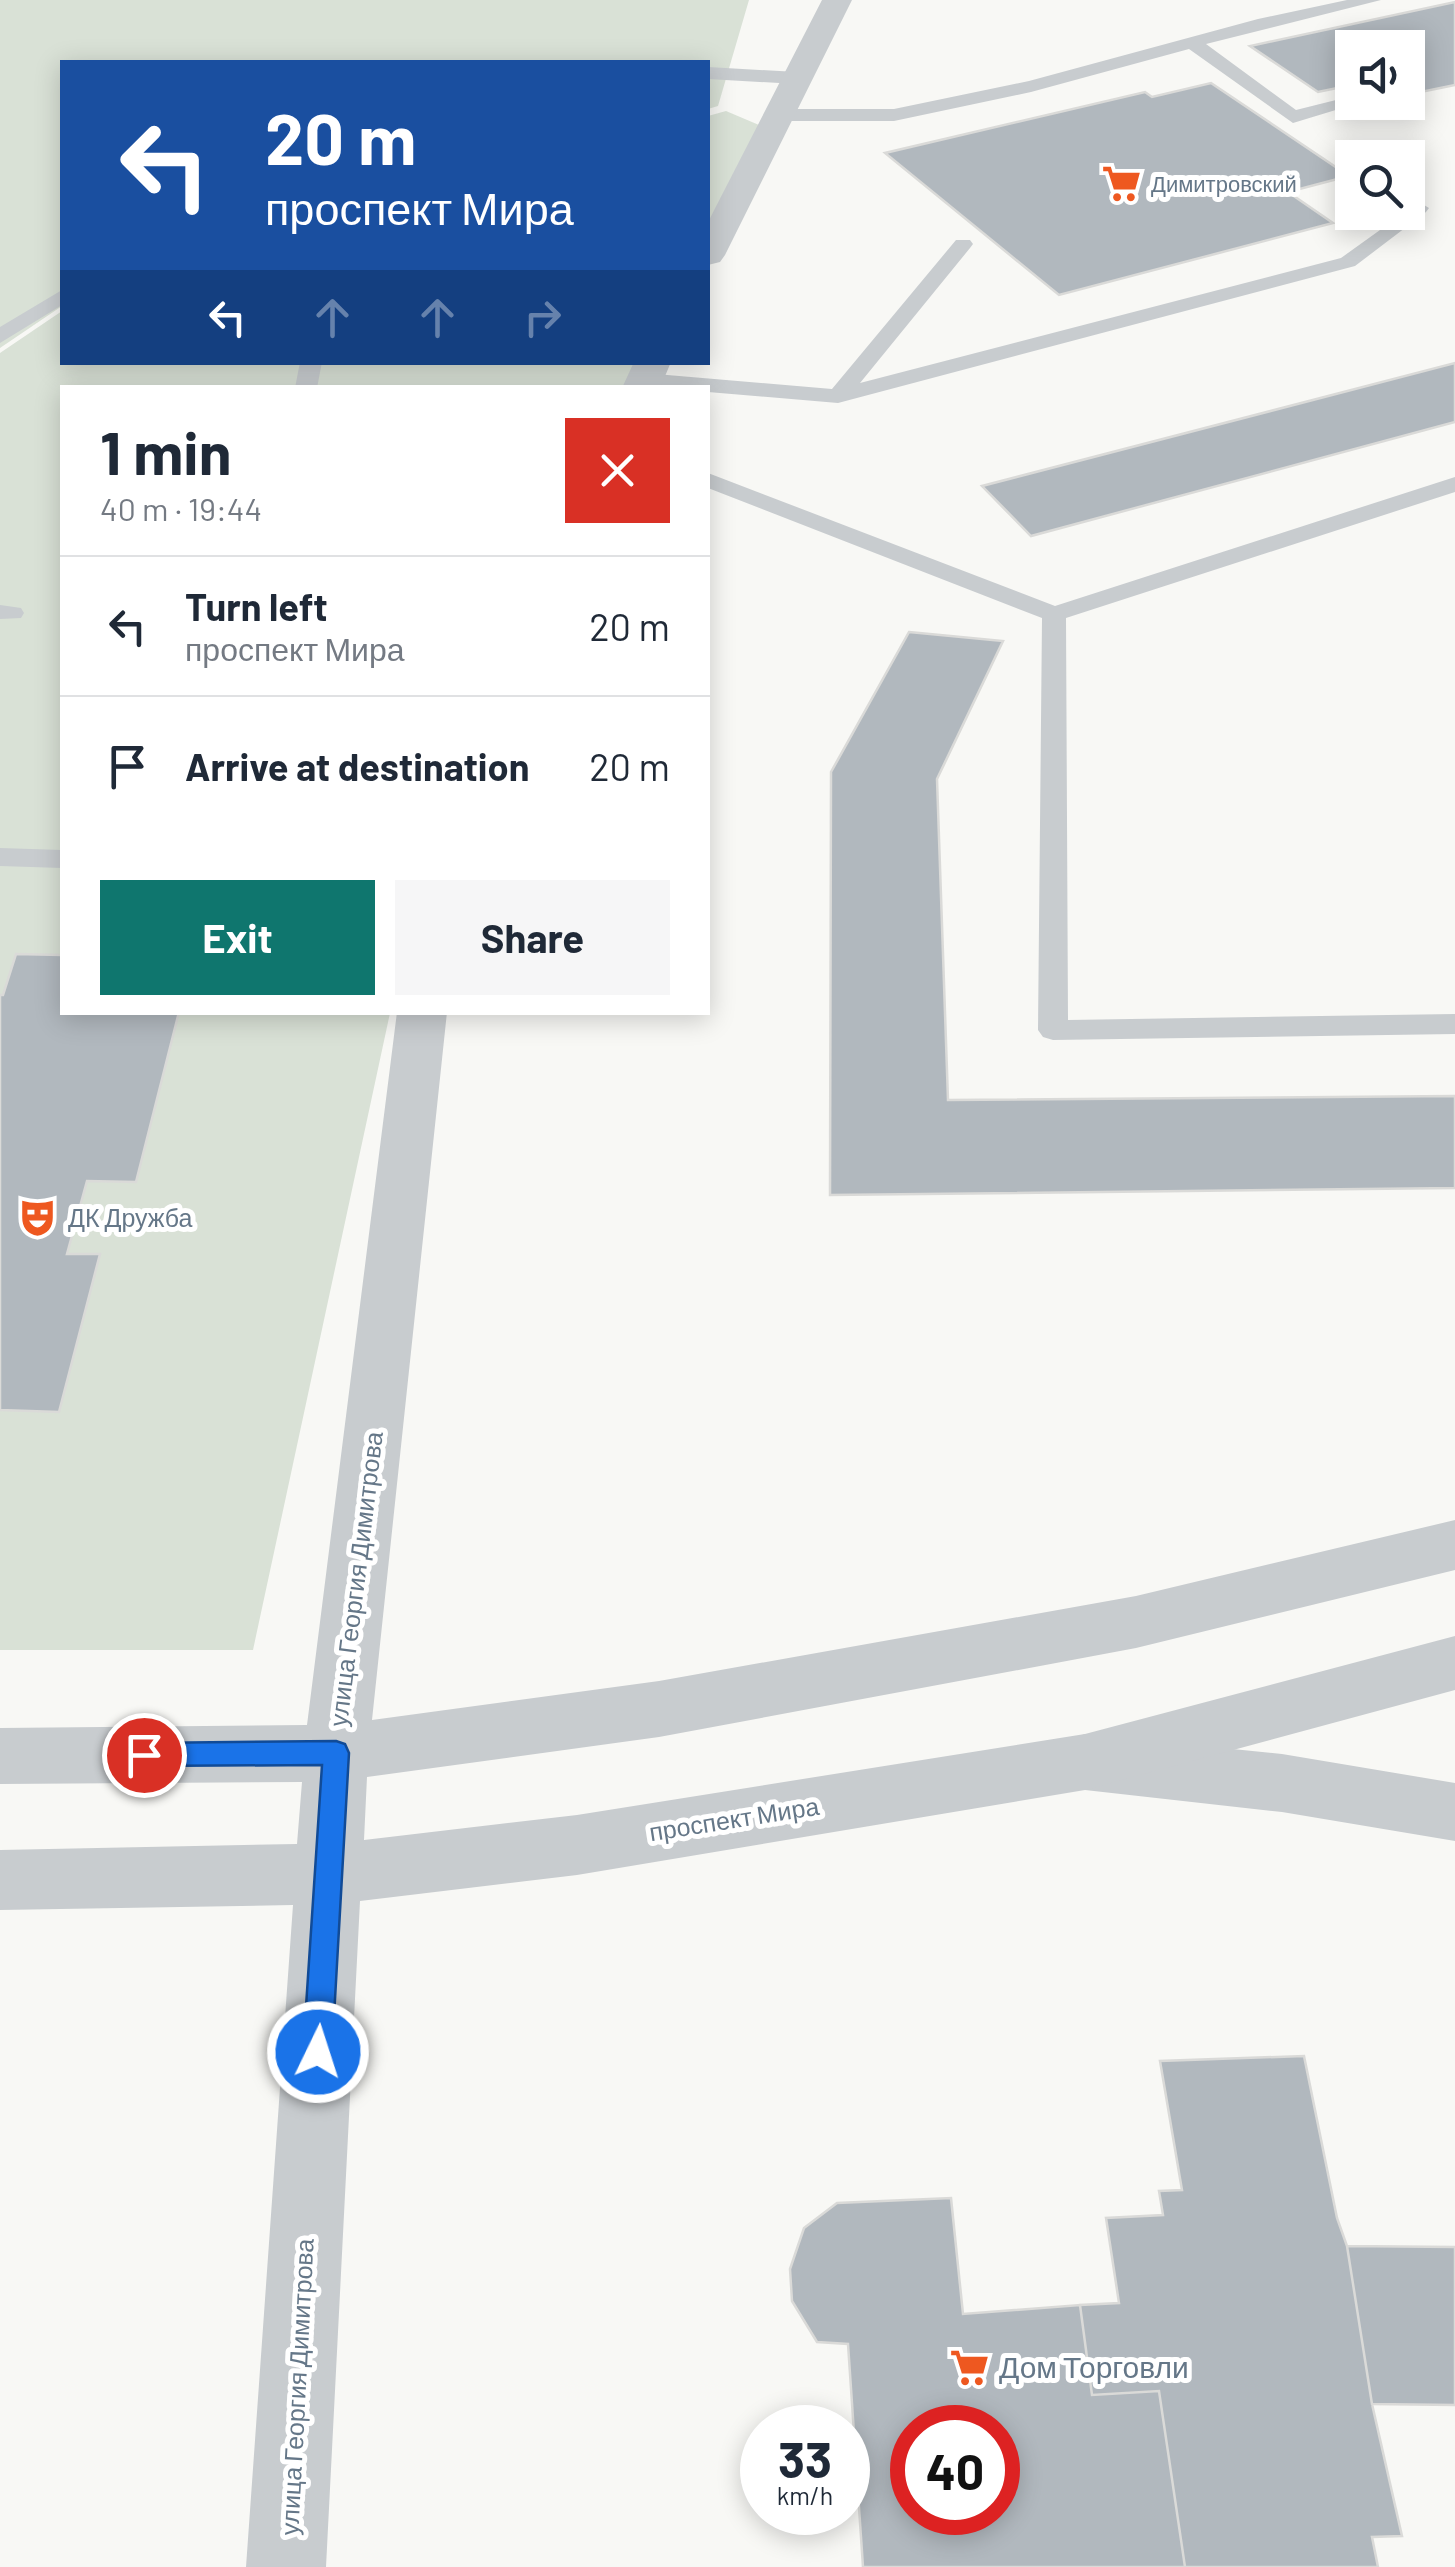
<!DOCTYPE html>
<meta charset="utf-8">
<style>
body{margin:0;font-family:Barlow,sans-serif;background:#f6f6f7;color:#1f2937;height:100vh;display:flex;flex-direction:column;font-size:38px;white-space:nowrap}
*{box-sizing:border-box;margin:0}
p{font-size:32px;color:#747a83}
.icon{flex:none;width:55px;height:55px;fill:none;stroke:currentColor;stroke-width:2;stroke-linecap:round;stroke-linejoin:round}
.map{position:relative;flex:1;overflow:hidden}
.drawer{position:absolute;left:60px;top:385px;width:650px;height:630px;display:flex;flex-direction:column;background:#fff;border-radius:0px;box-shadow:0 5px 25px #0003}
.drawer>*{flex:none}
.banner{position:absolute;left:60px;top:60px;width:650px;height:305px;border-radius:0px;box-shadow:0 5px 25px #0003;background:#1a4fa0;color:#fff;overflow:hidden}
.fabs{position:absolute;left:1335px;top:30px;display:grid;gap:20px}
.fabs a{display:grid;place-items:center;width:90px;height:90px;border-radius:0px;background:#fff;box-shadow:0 5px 25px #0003;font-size:50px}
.speed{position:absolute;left:740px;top:2405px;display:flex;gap:20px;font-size:50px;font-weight:700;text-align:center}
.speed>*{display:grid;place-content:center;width:130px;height:130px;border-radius:50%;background:#fff;box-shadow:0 5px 25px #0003;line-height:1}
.speed small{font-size:25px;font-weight:400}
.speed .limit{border:15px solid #d22;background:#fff;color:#111}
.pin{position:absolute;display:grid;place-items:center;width:85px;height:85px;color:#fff;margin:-42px;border:5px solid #fff;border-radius:50%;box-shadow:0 2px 10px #0007}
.me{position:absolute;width:110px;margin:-55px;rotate:4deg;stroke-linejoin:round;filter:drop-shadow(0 0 8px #0008)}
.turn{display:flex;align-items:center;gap:35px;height:210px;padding:0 40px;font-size:45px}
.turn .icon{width:130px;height:130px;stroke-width:2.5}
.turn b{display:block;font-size:70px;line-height:85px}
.lanes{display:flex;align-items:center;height:95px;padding:0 40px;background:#0003;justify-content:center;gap:50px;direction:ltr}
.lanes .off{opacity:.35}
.round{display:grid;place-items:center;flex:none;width:105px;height:105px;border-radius:0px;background:#f6f6f7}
.head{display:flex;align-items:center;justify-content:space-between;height:170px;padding:0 40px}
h1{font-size:60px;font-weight:700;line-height:75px}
.action{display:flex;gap:20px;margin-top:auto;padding:20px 40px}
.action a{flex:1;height:115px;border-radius:0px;background:#0f766e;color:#fff;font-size:40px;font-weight:700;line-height:115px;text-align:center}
.action a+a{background:#f6f6f7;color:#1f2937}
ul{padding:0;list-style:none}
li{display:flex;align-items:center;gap:30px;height:140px;padding:0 40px;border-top:2px solid #e0e1e3}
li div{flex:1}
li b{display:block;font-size:38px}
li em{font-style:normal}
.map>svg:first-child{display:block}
</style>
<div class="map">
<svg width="1455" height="2567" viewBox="0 0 1455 2567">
<rect width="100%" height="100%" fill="#f8f8f5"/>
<path fill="#d9e1d6" d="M0,0H749L718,106L708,109V62H62V306L0,348Z
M726,111L759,125L708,223V116Z
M62,311V362L636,363L624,388H62V1012L390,1013L253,1650H0V353Z"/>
<path fill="#b1b8be" stroke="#dadad8" stroke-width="2.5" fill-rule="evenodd" d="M1455,2V85L1421,92L1408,84V48H1352V85L1318,92L1250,46Z
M1211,83L1349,176L1288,192L1333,223L1059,295L885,153L1145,92L1152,97Z
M1455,363V422L1031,536L982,486Z
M909,632L1003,641L937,779L948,1100L1455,1096V1188L830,1195L831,772Z
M16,954L62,955V1012H179L136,1182L87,1181L67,1254H100L59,1412L0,1410V995H3Z
M1304,2056L1337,2218L1347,2246L1372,2404L1402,2536L1372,2537L1378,2567H1185L1159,2391L1092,2395L1080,2305L1119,2303L1106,2218L1163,2215L1159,2191L1182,2190L1160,2061Z
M951,2198L963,2314L1080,2305L1092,2395L1159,2391L1185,2567H863L848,2344L817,2342L792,2301L790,2269L804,2228L837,2203ZM912,2428H998V2512H912Z
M1347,2246L1455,2247V2405L1372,2404Z"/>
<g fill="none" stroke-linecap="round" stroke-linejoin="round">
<path fill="#c8cccf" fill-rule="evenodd" d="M1347,0H1381L1206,44L1296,110L1352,96V102H1362L1293,123L1189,49L1031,92L894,121H778L768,115L778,109H894L1029,81L1258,19Z
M708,67L797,72L806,78L797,84L708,79Z
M1419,202L1429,208L1426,212L1355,266L838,403L708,392V388L644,387L633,380L644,373L832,389L956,240H970L973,244L970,248L860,383L1341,258Z
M62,290V305L0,343V327Z
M300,362H322L317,388H295Z
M708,473L1055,606L1455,477V492L1066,618L1068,1020L1455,1014V1034L1053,1040L1043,1037L1038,1030L1042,618L708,488Z
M0,605L21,608L24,613L21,618L0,619Z
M0,848L62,850V868L0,866Z"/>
<path fill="#c8cccf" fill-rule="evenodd" d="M1085,1734L1282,1754L1455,1783V1841L1282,1812L1085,1790L1062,1782L1053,1762L1062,1742Z"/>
<path fill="#c8cccf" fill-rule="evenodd" d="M822,0H852L725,255L720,262L708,265V222Z
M634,362H671L660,388H622Z
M397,1012H447L372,1720L659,1681L1136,1596L1455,1520V1570L1136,1648L659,1737L367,1777L364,1840L577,1815L1085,1734L1455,1636V1690L1085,1790L577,1875L360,1901L326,2567H246L293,1905L0,1910V1850L297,1844L302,1782L0,1784V1728L307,1725Z"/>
</g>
<path fill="#1a73e8" stroke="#114b97" stroke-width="2.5" d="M336,1741L345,1744L349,1753L332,2052L328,2062L318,2066L308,2062L303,2052L322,1765L144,1766L135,1763L131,1755L135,1746L144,1743Z"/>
<defs>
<symbol id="supermarket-bare" viewBox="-9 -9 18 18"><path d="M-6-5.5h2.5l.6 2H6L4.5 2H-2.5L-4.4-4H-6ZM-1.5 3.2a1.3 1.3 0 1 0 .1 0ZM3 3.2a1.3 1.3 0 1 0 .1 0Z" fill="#ee5820" stroke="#fff" stroke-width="2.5" paint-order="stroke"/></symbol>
<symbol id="theatre-bare" viewBox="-9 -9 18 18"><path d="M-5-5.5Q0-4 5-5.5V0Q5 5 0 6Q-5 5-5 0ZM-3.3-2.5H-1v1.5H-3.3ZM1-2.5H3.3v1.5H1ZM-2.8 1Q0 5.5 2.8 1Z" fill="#ee5820" stroke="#fff" stroke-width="2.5" paint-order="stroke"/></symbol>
</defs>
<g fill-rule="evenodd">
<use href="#supermarket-bare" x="1094" y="156" width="55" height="55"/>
<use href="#theatre-bare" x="10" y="1190" width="55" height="55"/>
<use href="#supermarket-bare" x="942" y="2340" width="55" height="55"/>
</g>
<g text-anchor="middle" stroke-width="10" stroke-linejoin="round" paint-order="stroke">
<g font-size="22" fill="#657788" stroke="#fff" text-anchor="start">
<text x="1151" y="192">Димитровский</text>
</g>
<g font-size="25" fill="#657788" stroke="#fff" text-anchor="start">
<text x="68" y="1227">ДК Дружба</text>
</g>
<g font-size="25" fill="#657788" stroke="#fff">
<text transform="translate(356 1579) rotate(-83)" y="9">улица Георгия Димитрова</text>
<text transform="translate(734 1819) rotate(-9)" y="9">проспект Мира</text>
<text transform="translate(297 2387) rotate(-87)" y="9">улица Георгия Димитрова</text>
</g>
<g font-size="30" fill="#657788" stroke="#fff" text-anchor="start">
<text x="999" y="2378">Дом Торговли</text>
</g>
</g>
</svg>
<div class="fabs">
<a><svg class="icon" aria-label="sound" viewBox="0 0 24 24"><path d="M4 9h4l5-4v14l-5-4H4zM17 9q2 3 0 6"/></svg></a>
<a><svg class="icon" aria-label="search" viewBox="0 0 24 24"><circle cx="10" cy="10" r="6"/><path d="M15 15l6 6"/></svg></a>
</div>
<div class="speed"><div>33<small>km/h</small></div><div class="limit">40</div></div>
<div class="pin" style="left:144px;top:1755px;background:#d93025"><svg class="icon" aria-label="arrive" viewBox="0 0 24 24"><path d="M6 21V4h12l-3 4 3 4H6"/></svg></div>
<svg class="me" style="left:318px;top:2052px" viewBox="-20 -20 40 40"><circle r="17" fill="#1a73e8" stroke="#fff" stroke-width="3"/><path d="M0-11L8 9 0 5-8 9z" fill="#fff"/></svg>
<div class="banner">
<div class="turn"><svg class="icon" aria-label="left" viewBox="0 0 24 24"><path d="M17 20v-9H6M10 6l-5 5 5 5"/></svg><div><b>20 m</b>проспект Мира</div></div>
<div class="lanes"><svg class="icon" aria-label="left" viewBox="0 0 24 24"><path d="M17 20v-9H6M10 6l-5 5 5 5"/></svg><svg class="icon off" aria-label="ahead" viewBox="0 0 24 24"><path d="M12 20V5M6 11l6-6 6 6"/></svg><svg class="icon off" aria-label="ahead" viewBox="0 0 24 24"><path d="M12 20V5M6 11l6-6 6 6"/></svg><svg class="icon off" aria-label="right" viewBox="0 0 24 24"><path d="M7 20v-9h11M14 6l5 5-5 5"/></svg></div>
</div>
<section class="drawer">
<div class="head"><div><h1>1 min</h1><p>40 m · 19:44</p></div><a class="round" style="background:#d93025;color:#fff"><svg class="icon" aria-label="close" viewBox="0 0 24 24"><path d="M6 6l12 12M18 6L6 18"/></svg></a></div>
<ul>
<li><svg class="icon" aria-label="left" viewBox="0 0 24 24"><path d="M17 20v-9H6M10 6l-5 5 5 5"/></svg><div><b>Turn left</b><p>проспект Мира</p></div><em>20 m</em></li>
<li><svg class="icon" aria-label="arrive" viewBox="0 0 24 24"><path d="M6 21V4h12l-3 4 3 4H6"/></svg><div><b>Arrive at destination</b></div><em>20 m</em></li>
</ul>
<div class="action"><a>Exit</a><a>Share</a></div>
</section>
</div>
